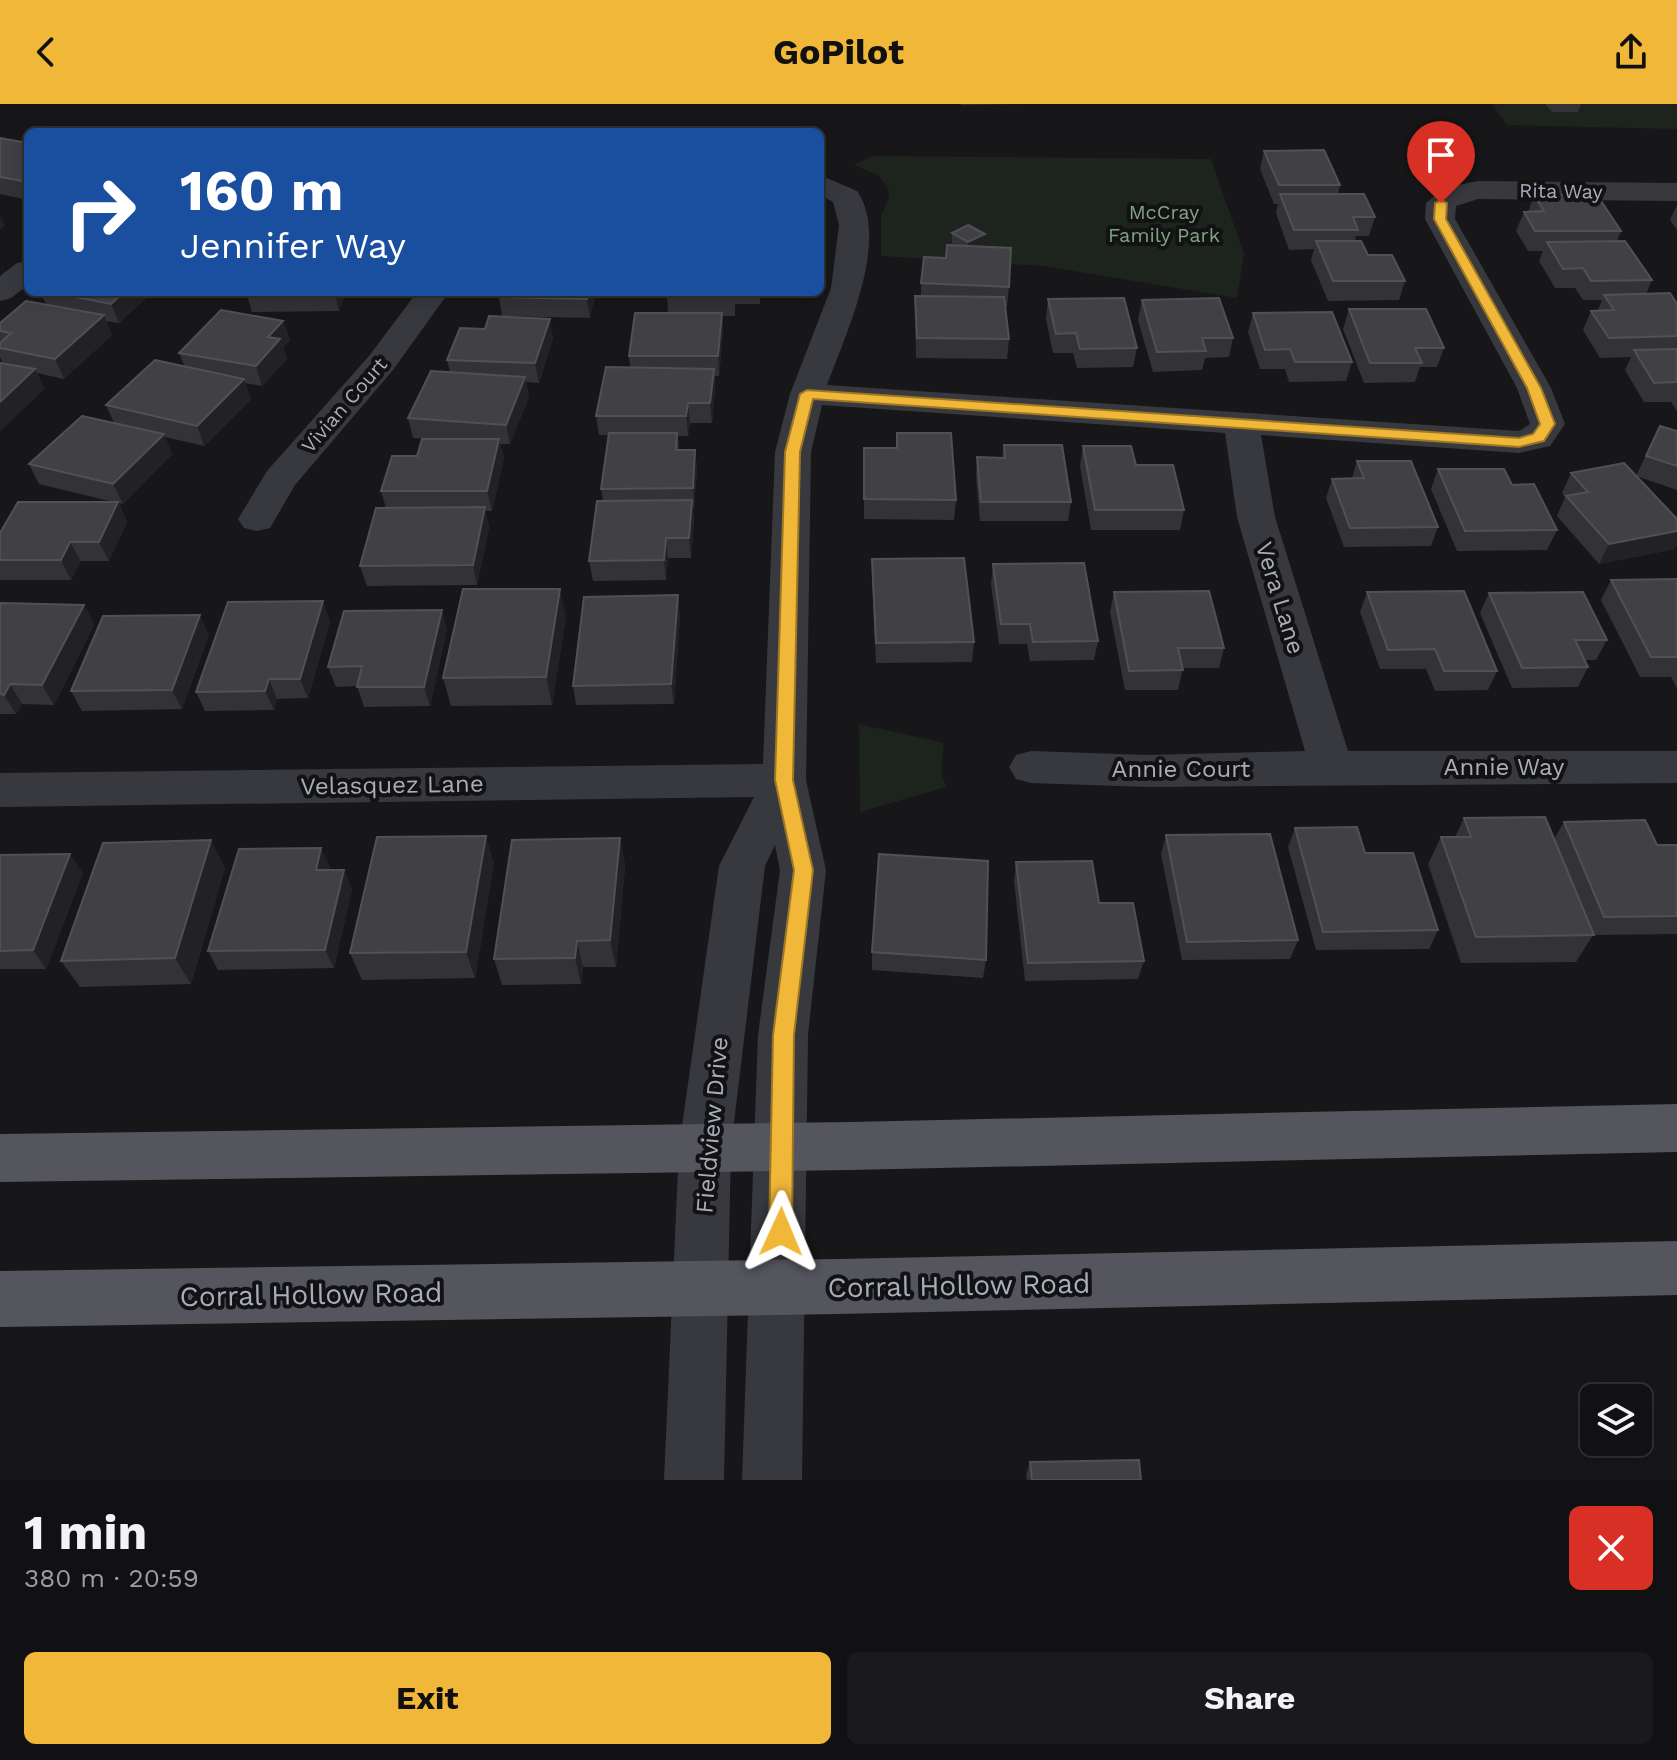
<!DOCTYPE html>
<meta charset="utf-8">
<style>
body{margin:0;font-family:"Work Sans",sans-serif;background:#1a1a1c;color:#f1f3f6;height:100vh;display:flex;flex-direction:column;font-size:30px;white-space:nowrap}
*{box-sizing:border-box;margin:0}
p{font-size:26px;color:#9c9da0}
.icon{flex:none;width:44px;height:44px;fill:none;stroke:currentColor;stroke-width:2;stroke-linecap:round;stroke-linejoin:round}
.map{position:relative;height:1376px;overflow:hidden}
.details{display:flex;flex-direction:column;background:#111113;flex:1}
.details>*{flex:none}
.hud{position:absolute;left:24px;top:24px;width:800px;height:168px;border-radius:12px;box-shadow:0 4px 20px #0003,0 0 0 2px #303133;background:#1a4fa0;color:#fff;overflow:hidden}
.tools{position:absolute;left:1580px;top:1280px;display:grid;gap:16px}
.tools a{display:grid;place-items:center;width:72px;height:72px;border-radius:12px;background:#111113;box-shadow:0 4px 20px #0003,0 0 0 2px #303133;font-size:40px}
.pin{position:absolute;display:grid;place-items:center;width:68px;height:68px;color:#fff;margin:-82px -34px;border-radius:50% 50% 50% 0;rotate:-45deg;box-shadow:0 0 8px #0007}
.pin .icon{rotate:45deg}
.me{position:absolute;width:88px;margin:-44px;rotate:1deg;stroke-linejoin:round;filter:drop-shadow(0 0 6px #0008)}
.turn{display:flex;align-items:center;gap:28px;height:168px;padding:0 24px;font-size:36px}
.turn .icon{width:104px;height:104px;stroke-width:2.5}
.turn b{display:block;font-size:56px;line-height:68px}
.round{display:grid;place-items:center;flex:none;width:84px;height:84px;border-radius:12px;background:#1a1a1c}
.headline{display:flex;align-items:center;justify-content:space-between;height:136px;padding:0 24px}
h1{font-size:48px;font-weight:700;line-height:60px}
.button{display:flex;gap:16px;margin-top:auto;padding:16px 24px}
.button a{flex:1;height:92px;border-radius:12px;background:#f0b738;color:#111;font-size:32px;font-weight:700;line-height:92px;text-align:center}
.button a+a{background:#1a1a1c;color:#f1f3f6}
header{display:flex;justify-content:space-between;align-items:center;height:104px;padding:0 24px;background:#f0b738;color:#111;font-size:36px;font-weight:700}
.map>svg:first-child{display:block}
</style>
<header><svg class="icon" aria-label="back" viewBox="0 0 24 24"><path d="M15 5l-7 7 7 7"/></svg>GoPilot<svg class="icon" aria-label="share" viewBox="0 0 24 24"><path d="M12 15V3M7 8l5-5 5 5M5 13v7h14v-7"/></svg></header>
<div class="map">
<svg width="1677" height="1376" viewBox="0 0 1677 1376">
<rect width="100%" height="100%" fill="#171719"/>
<path fill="#1d241e" d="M1492,0H1677V25L1507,21Z
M872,52L1211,55L1244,150L1237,194L1044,162L881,152V112L889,93L888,83L878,71L854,61Z
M859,620L944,639L941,668L946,683L860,708Z"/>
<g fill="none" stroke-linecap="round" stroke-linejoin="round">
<path fill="#38393e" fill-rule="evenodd" d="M820,71L857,87C891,135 845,232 827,281L1519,327L1530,320L1517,284L1425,115L1426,99L1444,84L1478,77L1677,79V97L1478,95L1456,102L1455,115L1551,284L1565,320L1550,342L1519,349L1261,331L1275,413L1348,647H1677V679L1148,683L1031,679L1016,675L1009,663L1016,651L1031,647L1148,651L1305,647L1237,413L1225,329L822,301L811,348L806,676L826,766L808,931L802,1376H742L758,931L780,766L775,741L765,762L731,1043L724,1376H664L679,1043L719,762L754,693L0,703V669L763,660L775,348L790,290L831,184L839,121L833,98L820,91Z
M28,157V181L11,194L0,197V172L17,159Z
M417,188H449L393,266L295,381L270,424L257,427L244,424L238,415L267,367L369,252Z"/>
<path fill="#54555d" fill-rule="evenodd" d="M1677,1000V1048L850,1066L0,1078V1030L850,1018Z
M1677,1137V1191L838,1210L0,1223V1167L838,1155Z"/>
</g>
<path fill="#333337" d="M961,0H1025L961,1Z
M1545,0H1581L1578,8H1552Z
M0,34L28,39V96L0,90Z
M1264,47L1340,81L1338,90L1375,113L1369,132H1356L1355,137L1368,151L1405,177L1399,196L1328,197L1311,156L1314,145L1289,146L1276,109L1278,100H1274L1260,65Z
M1534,91L1621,127L1617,137L1652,176L1646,190L1677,200V307L1671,298H1644L1625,266L1631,253L1600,254L1583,226L1591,207L1598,206L1602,196H1583L1575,184H1555L1539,157L1543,147H1528L1516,127L1524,108H1528Z
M1677,101V126L1670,116Z
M952,129L984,139L978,142L1009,183L1007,203H1005L1009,235L1007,255L916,254L915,211V192H921V179L946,154L956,141L952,139Z
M40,188H153L119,219L106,217L112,231L64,275L37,269L44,285L0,327V259H3L0,253V219L46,200Z
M246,188H346L339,207L252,208Z
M596,188L590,214L502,212L499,193Z
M667,188H760V200H735V212H722L723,229L719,272H715V284L712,319H690L688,332H678L679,346H695L697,365L694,404H693L694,416L691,454H668L666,476L593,477L589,457L603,397L601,385L609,331H599L596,312L630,263L629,252L668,209Z
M1048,195L1137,244L1133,263L1077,264L1073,249H1053L1046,215Z
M1142,196L1233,234L1229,253L1205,254L1202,266L1153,268L1138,216Z
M1349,205L1444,244L1437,263H1420L1415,278L1364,279L1343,225Z
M1253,209L1352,258L1346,277L1289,278L1285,265H1260L1248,228Z
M283,217L290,236L283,244L287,255L262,282L245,279L251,295L204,342L165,333L172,350L123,400L119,399L127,418L109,457H81L71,476H0V429L113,398L39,380L29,360L114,319L106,301L185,263L179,249Z
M485,225L553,234L539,279L526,278L529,293L510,340H500L504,354L492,407H485L489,423L477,481L367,482L360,462L386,404L381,387L417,352L426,335L413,334L408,314L450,268L447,256Z
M1660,322L1677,327V386L1636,372L1675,445L1599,460L1557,412L1565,393L1562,389L1571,369L1636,372Z
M897,329L956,396L954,416L864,415V344H896Z
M1004,341L1071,398L1068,417H980L976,373L977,353L1002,354Z
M1083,342L1136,361L1184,406L1180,426H1091L1080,362Z
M1357,357L1438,423L1431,442L1344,443L1326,394L1332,375L1352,374Z
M1438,365L1512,381L1557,426L1547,446L1457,447L1431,385Z
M872,455L974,538L972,558L876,559L872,474Z
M993,460L1098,537L1094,556L1030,557L1027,540H999L991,480Z
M1677,475V584L1671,573H1640L1601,496L1611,476Z
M1114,488L1224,544L1219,564H1183L1178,586H1125L1110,508Z
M1367,488L1497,567L1488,586L1435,587L1426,565H1380L1360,508Z
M1489,489L1607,536L1596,556H1585L1588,563L1578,583L1512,584L1480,509Z
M0,499L84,501L94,521L54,601L22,600L16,610H0Z
M680,511L674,600L576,601L573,582Z
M566,513L552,601L451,602L443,574Z
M330,517L308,594L277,595L274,606L205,607L196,588Z
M447,525L430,602L364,603L357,582L336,583L328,563Z
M209,531L182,605L82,607L71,587Z
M1464,714L1554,735L1564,718L1657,741H1677V830L1593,831L1576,858L1461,859L1428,760L1441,733H1455Z
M1295,724L1438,826L1429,845L1316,846L1288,743Z
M1166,731L1298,836L1290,855L1182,856L1161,750Z
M620,734L625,762L616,863H583L581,880L502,881L494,855Z
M0,751L83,769L46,865H0Z
M1016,758L1099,799L1144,857L1138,875L1025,877L1014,777Z
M494,759L475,874L362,876L350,849Z
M330,763L329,766L352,785L334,864L218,866L208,847Z
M225,764L191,880L80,883L61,857Z
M872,848L986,856L983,874L872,866Z
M1030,1358L1141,1376H1027L1026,1371Z"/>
<path fill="#222225" d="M28,73V90L23,77Z
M0,112L5,122L0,126Z
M985,130L984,139L968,148V138Z
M124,188H153L119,219L111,200Z
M334,188H346L339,207Z
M589,188H596L590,214L587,195Z
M722,209L723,229L719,272L718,252Z
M104,211L112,231L64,275L55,255Z
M550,215L553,234L539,279L535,259Z
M283,217L290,236L283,244L287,255L262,282L256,262L268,233Z
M35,265L44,285L0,327V298Z
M714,265L715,284L712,319L710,299Z
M525,273L529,293L510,340L506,321Z
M244,275L251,295L204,342L197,322Z
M688,299L690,319L688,332L686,312Z
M164,330L172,350L123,400L113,380Z
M499,335L504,354L492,407L487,387Z
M695,346L697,365L694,404L693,384Z
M692,396L694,416L691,454L689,434Z
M118,398L127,418L109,457L99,438Z
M485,403L489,423L477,481L473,461Z
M1677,427V441L1675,445L1599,460L1609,440Z
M666,434L668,454L666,476L664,456Z
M70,438L81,457L71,476L61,456Z
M560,485L566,513L552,601L546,573Z
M678,491L680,511L674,600L671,580Z
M323,497L330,517L308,594L300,575Z
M84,501L94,521L54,601L42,581Z
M442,506L447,525L430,602L424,583Z
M200,511L209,531L182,605L172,586Z
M269,575L277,595L274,606L265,587Z
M10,580L22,600L16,610L4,591Z
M486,732L494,759L475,874L466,848Z
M620,734L625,762L616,863L610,836Z
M211,736L225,764L191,880L175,854Z
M321,744L330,763L324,785L316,766Z
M70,750L83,769L46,865L33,846Z
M344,766L352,785L334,864L325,846Z
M577,837L583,863L581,880L575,854Z"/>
<path fill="#404045" stroke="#505157" stroke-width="2" d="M0,34L28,39V73L23,77L0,73Z
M1324,46L1340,81H1279L1264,47Z
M1280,90H1364L1375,113H1353L1358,126H1294Z
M1534,91H1597L1621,127H1535L1524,108L1544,107Z
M968,121L985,130L968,138L952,129Z
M1316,137H1361L1368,151H1392L1405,177H1333Z
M1625,137L1652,176L1591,177L1583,164L1563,165L1547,138Z
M947,141L1011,144L1009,183L921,179L924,153L946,154Z
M50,188H124L111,200Z
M500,188H589L587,195L499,193Z
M667,188H734V193H666Z
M1670,189L1677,200V232L1609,234L1591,207L1614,206L1604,191Z
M915,192L1004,193L1009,235L917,234Z
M1124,194L1137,244L1080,245L1076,229L1056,230L1048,195Z
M1219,194L1233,234H1202L1206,247L1157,248L1142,196Z
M26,197L104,211L55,255L0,244V239L11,229L0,227V219Z
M1349,205H1426L1444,244H1415L1422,259H1370Z
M221,206L283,217L268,233L280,235L256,262L179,249Z
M1332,208L1352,258H1295L1290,245L1265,246L1253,209Z
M635,209H722L718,252H629Z
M489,212L550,215L535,259L447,256L460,224L485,225Z
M1677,245V278L1654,279L1634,246Z
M155,256L244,275L197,322L106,301Z
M0,259L35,265L0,298Z
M606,263L714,265L710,299H688L686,312H596Z
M431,267L525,273L506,321L408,314Z
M82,312L164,330L113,380L29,360Z
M1660,322L1677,327V362L1646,352Z
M609,329H677L676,346H695L693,384L601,385Z
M897,329H951L956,396L864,395V344H897Z
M422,335H499L487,387H381L392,352H417Z
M1004,341H1062L1071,398H981L977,353L1005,354Z
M1083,342H1131L1136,361H1173L1184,406H1095Z
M1357,357H1411L1438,423L1350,424L1332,375L1364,374Z
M1624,359L1677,415V427L1609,440L1566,392L1588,388L1571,369Z
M1438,365H1504L1512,381L1534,380L1557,426L1465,427Z
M692,396L689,434H666L664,456L589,457L597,397Z
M18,398H118L99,438H70L61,456H0V429Z
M485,403L473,461L360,462L376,404Z
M964,454L974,538L876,539L872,455Z
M1084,459L1098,537L1033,538L1030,520H1001L993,460Z
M1677,475V553H1651L1611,476Z
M463,485H560L546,573L443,574Z
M1209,487L1224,544H1178L1183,566L1129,567L1114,488Z
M1464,487L1497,567H1444L1435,545L1388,546L1367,488Z
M1583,488L1607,536H1575L1588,563L1522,564L1489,489Z
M678,491L671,580L573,582L584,493Z
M323,497L300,575H269L265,587L196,588L228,498Z
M0,499L84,501L42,581L10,580L4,591L0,590Z
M442,506L424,583H357L362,562L328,563L344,507Z
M200,511L172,586L71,587L103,512Z
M1545,713L1594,831L1476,833L1441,733H1471L1464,714Z
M1645,716L1657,741H1677V812L1604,813L1564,718Z
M1357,723L1365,749H1413L1438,826L1323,828L1295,724Z
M1270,730L1298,836L1187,838L1166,731Z
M486,732L466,848L350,849L377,733Z
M620,734L610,836L577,837L575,854L494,855L512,736Z
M211,736L175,854L61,857L103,739Z
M321,744L316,766H344L325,846L208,847L239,745Z
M70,750L33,846L0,847V751Z
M879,750L988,757L986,856L872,848Z
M1092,757L1099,799H1133L1144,857L1028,859L1016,758Z
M1139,1356L1141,1376H1032L1030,1358Z"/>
<path fill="#f0b738" stroke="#9c7724" stroke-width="2" d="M1441,96L1447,99L1446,115L1541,284L1555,320L1544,337L1519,343L813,295L800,348L793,676L813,766L794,931L792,1128L789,1135L781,1139L773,1135L769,1128L773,931L794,766L775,676L785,348L800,290L807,286L1519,334L1533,330L1540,320L1527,284L1434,115L1435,99Z"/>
<g text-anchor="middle" stroke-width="8" stroke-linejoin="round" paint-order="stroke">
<g font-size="20" fill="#a9adb8" stroke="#121214">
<text transform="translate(1561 87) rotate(1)" y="7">Rita Way</text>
<text transform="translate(344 301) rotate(-49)" y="7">Vivian Court</text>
</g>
<g font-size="20" fill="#80a383" stroke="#121214">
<text x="1164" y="115">McCray<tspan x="1164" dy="23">Family Park</tspan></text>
</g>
<g font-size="24" fill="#a9adb8" stroke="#121214">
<text transform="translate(1280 494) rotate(73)" y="8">Vera Lane</text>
<text x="1504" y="671">Annie Way</text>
<text x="1181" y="673">Annie Court</text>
<text transform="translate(392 681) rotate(-1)" y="8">Velasquez Lane</text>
<text transform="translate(712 1021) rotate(-85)" y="8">Fieldview Drive</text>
</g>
<g font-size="28" fill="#a9adb8" stroke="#121214">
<text transform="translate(959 1181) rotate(-1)" y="10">Corral Hollow Road</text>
<text transform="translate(311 1190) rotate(-1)" y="10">Corral Hollow Road</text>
</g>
</g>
</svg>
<div class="tools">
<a><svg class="icon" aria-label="layers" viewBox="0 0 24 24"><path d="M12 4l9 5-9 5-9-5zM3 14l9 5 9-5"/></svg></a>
</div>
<div class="pin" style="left:1441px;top:99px;background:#d93025"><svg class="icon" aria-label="arrive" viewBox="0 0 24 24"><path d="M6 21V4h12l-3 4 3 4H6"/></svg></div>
<svg class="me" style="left:781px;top:1128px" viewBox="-20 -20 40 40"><path d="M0-17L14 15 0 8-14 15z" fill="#f0b738" stroke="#fff" stroke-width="4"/></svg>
<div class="hud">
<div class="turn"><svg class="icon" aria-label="right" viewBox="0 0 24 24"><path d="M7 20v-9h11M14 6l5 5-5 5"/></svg><div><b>160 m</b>Jennifer Way</div></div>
</div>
</div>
<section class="details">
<div class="headline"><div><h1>1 min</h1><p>380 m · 20:59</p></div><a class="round" style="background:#d93025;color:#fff"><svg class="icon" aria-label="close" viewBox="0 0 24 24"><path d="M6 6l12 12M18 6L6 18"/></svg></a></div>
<div class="button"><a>Exit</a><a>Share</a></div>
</section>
